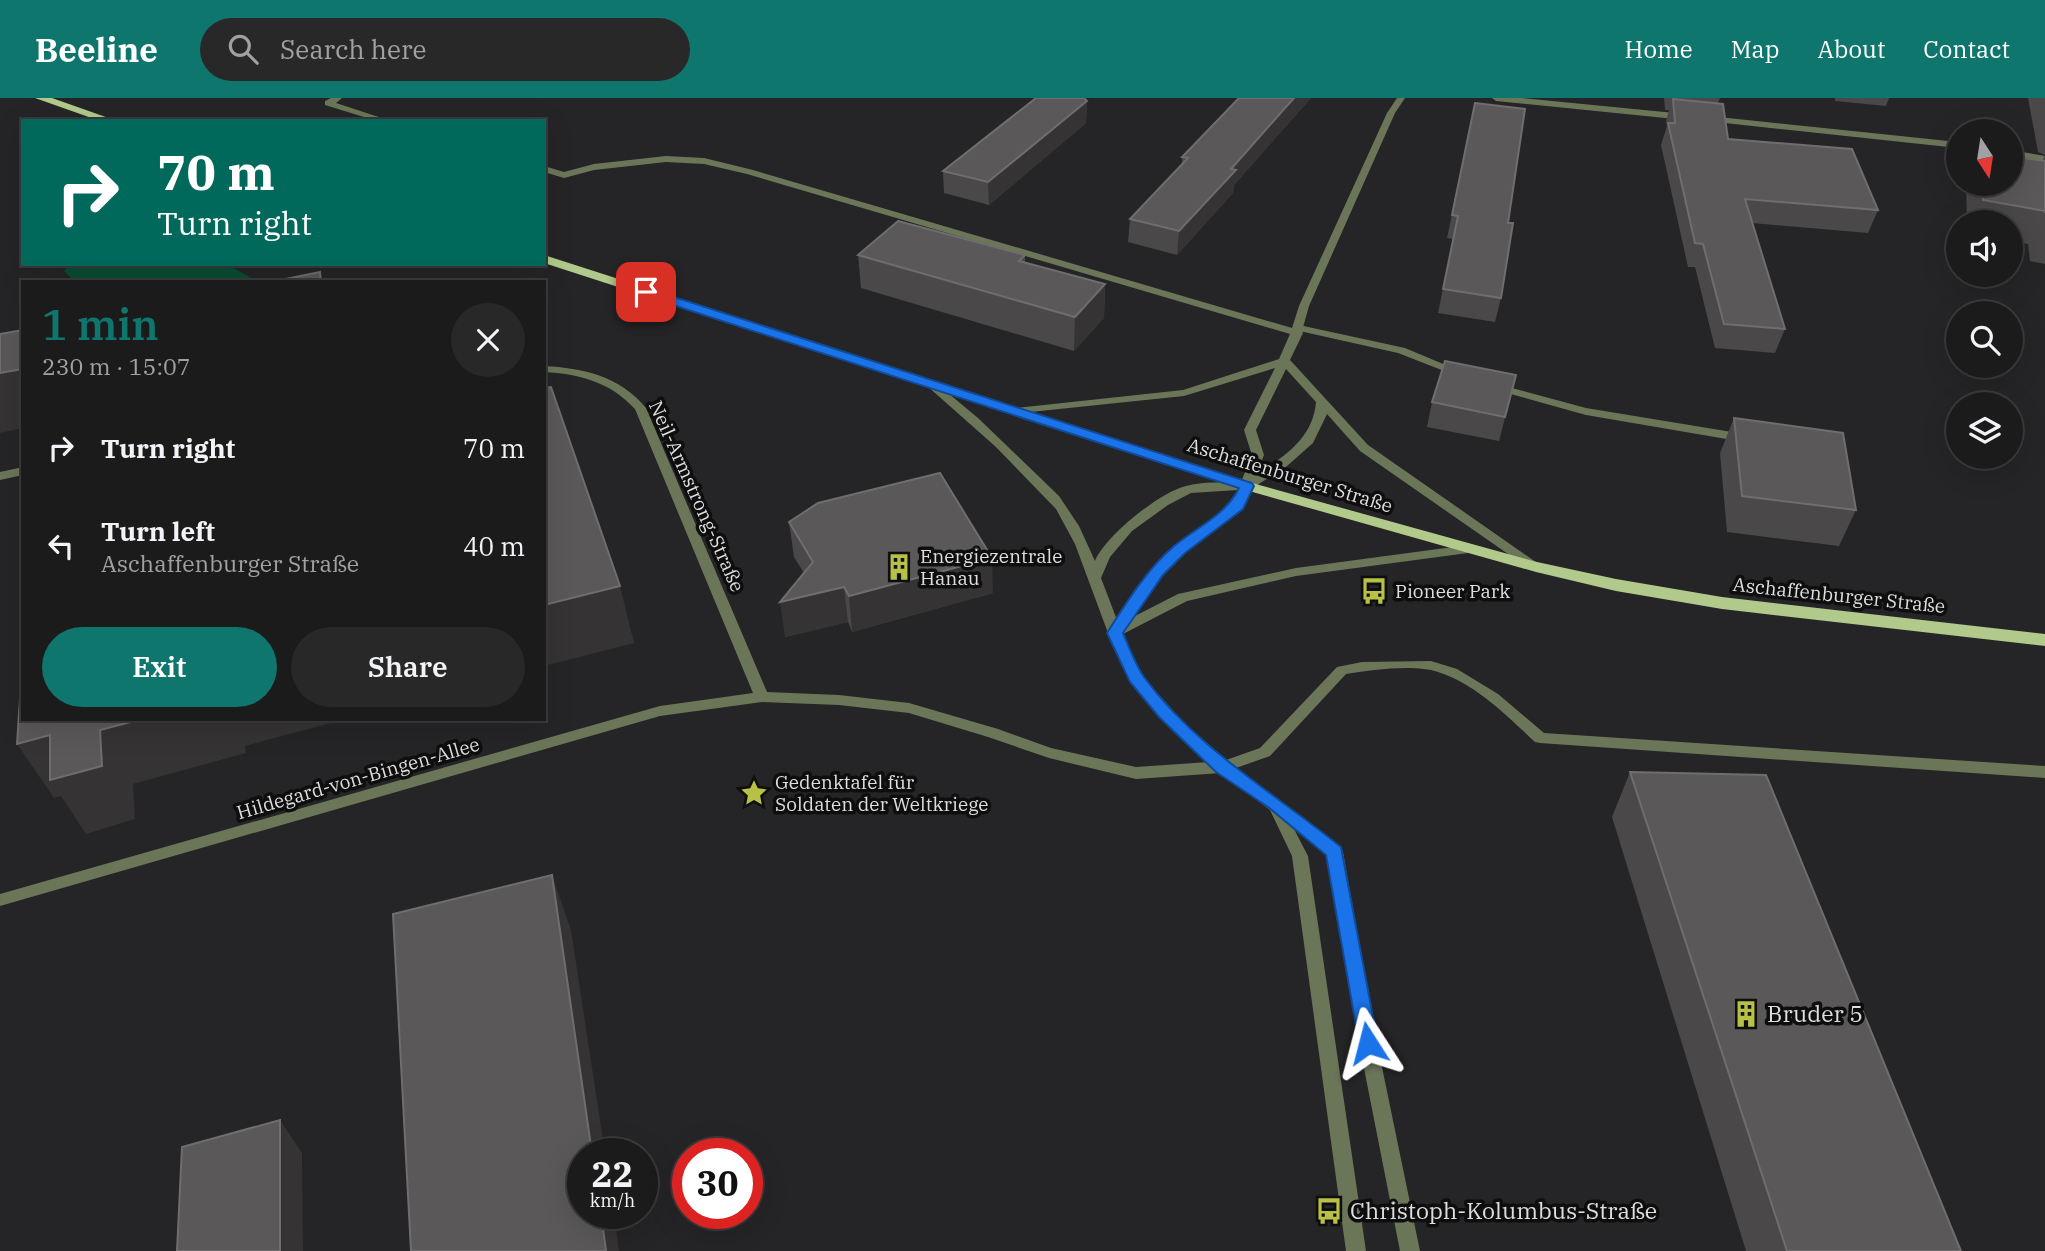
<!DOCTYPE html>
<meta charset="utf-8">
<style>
body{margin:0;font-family:"IBM Plex Serif",serif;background:#292829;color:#f1f3f6;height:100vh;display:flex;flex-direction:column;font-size:26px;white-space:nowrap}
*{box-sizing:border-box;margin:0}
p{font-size:23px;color:#a0a1a3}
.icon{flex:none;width:38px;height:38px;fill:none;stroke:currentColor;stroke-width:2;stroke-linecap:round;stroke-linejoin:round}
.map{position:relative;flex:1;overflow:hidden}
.side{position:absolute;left:21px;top:182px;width:525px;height:441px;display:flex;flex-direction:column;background:#1c1b1c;border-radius:0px;box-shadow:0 7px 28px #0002,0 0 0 2px #3a393b}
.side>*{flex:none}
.banner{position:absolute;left:21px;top:21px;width:525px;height:147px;border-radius:0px;box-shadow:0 7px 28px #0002,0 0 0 2px #3a393b;background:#00695c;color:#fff;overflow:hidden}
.needle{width:46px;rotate:168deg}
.buttons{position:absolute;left:1946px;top:21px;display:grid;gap:14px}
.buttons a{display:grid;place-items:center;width:77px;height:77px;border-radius:50%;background:#1c1b1c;box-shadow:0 7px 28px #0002,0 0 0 2px #3a393b;font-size:35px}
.speed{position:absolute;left:567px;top:1040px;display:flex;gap:14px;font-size:35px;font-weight:700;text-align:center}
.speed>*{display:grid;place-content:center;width:91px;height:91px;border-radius:50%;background:#1c1b1c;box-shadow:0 7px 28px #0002,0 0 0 2px #3a393b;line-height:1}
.speed small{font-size:18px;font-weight:400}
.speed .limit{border:10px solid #d22;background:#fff;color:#111}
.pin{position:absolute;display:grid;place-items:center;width:60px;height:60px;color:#fff;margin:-30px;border-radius:14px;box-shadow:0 4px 10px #0006}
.me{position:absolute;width:77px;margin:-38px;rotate:351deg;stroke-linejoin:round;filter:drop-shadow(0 0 5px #0008)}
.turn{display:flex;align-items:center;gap:24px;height:147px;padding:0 21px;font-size:32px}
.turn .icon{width:91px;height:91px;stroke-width:2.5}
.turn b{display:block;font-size:49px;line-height:60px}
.round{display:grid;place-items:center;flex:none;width:74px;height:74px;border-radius:37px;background:#292829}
.head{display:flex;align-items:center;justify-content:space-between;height:119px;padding:0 21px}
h1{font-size:42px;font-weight:600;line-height:52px;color:#0f766e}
.action{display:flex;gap:14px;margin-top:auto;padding:14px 21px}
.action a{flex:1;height:80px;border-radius:42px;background:#0f766e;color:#fff;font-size:28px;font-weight:600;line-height:80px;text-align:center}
.action a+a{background:#292829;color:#f1f3f6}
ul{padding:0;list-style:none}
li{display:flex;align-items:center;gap:21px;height:98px;padding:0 21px}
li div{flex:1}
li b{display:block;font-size:26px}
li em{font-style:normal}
header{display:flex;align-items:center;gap:42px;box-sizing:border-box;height:98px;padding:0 35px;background:#0f766e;color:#fff}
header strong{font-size:33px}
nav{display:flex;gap:38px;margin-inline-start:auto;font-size:24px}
.search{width:490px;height:63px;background:#292829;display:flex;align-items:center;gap:18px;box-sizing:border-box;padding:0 24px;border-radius:38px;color:#a0a1a3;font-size:26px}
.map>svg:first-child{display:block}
</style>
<header>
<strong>Beeline</strong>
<div class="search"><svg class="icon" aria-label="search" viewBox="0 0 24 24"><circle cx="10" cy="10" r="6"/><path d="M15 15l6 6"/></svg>Search here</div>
<nav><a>Home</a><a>Map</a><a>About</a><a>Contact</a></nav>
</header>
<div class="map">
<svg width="2045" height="1153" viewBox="0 0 2045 1153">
<rect width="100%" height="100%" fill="#252426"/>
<path fill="#0a4d33" d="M71,166H227L251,180L240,184H75L64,173Z"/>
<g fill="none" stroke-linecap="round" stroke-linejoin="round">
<path fill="#6b7659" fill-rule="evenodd" d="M1299,227L1405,250L1467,276L1461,279L1457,278L1398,255L1295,232L1294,230Z
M1493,285L1586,310L1744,336L1750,340L1744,344L1586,317L1489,290V286Z"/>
<path fill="#6b7659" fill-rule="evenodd" d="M331,0H342L336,5L391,23H377L325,7V3Z
M1397,0H1405L1395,15L1309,208L1302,233L1303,235L1290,262L1368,347L1543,469L1541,472H1531L1360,353L1327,316L1313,345L1287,368L1251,391L1242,410L1185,455L1163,476L1133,519L1178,496L1296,470L1468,447L1474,451L1468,455L1296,478L1187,503L1123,536L1143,579L1187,628L1226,662L1260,650L1337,569L1362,564L1431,563L1457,571L1498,596L1544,635L2045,668V680L1540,645L1535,644C1507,618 1476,586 1438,574C1414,566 1371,572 1346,576L1270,658L1236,670L1341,750L1343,754L1377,945L1420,1153H1400L1359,945L1328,757L1294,731L1308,758L1366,1153H1346L1292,758L1270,712L1221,675L1136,681L1049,660L988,639L909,615L839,607L762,604L660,618L0,808V796L660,608L753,595L635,311C610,284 580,276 544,274V268C583,270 620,278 646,310L767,594L839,597L909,605L998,631L1051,650L1136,669L1209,664L1154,612L1131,583L1108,535L1075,446L1056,411L996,349L926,287L928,285H936L978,320L1059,398L1079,428L1095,463C1105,438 1160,394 1186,388C1203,383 1224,385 1241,384L1252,357L1244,332L1275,270L1184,298L1011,316L1007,315V311L1183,292L1279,261L1290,236L747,76L704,66L666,64L594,72L564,80L544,74V68L564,74L594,66L666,58L704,60L753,72L1292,230L1299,208L1387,15ZM1286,271L1316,304C1313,340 1285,358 1256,377L1264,357L1256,332ZM1238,392C1227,419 1177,445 1155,469C1140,484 1129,504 1117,522L1101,480L1110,459L1132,433L1168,407L1191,395Z
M1492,0H1522L1685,16L1690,19L1685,22L1496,3Z
M1709,18L1958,44V50L1706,23V19Z
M2011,52L2045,58V64L2011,58Z
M23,369V377L0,382V374Z"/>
<path fill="#b1c98a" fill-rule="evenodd" d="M35,0H52L117,23H100Z
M544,157L1252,385L1537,464L1616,481L1722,499L2045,536V548L1722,511L1616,493L1536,474L1242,391L544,165Z"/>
</g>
<path fill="#4a4849" d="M1239,0H1311L1234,87L1233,95L1177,157L1128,144L1130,121L1182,67V59Z
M1664,0H1720L1718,5L1728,41L1878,112L1868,135L1752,125L1785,231L1775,255L1715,250L1695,169H1688L1661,47L1667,28L1666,23L1669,12H1665Z
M1835,0H1889L1886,8L1835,3Z
M2028,0H2045V166L2030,163L2028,146L2011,143V124H1967L1966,86H2011L2042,63L2045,57L2038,54Z
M1087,3L1086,25L989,107L944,95L943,73Z
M1475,5L1508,125L1501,200L1495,224L1438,215L1453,141L1447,140Z
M858,157H1025V164L1105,186L1104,220L1074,253L861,190Z
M1516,277L1499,343L1427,329L1432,304Z
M1734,320L1856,412L1839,448L1727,434L1720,355Z
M789,424L993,495L852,534L848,524L785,539L804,475L794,459Z
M1630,674L1961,1153H1746L1612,719Z"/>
<path fill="#353334" d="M1294,0H1311L1234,87L1233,95L1177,157L1179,133L1231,71Z
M1087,3L1086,25L989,107L988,84Z
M1105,186L1104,220L1074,253L1075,219Z
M23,271V330L0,335V275Z
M992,460L993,495L852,534L849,498Z
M620,488L634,545L548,567L544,557V507Z
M844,489L848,524L785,539L780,504Z
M142,621H346L245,648L246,655L133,686L135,721L86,736L61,698L54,700L17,646L50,637L100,632Z
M552,777L571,832L605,1055H592Z
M280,1022L302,1055L303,1153H280Z
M601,1115H614L619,1153H606Z"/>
<path fill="#5a5859" stroke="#6f6d6e" stroke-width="2" d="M1036,0H1084L1087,3L988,84L943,73Z
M1239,0H1294L1231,71L1236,72L1179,133L1130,121L1188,60L1182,59Z
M1673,1L1723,6L1728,41L1852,51L1878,112L1745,101L1785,231L1724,226L1703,146L1695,145L1668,25H1675Z
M1475,5L1525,11L1508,125H1513L1501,200L1443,191L1458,118L1452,117Z
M2011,58L2045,63V115V113L1983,102L1982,86H2011Z
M898,123L1025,157L1019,163L1105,186L1075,219L858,157Z
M320,174L321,184H271Z
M23,232V271L0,275V236Z
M1445,263L1516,277L1505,319L1432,304Z
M551,289L620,488L544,507V290Z
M1734,320L1843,335L1856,412L1742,398Z
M940,375L992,460L849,498L844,489L780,504L813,464L789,424L818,405Z
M22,571H23V621H142L100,632L102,668L50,682V637L17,646Z
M1630,674L1766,677L1961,1153H1787Z
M552,777L592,1055H583V1115H601L606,1153H411L393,816Z
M280,1022V1153H177L182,1049Z"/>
<path fill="#1a73e8" stroke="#114b97" stroke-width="2" d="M646,190L1252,385L1254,388L1243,411L1185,455L1163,477L1123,535C1129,549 1135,566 1144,579C1195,649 1274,695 1341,749L1378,945L1375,951L1368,954L1362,951L1359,945L1326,757L1268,709L1216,674L1159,619L1130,584L1107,535C1126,505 1147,471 1174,448C1197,429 1226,417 1239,390L642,197V192Z"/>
<defs>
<symbol id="building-bare" viewBox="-9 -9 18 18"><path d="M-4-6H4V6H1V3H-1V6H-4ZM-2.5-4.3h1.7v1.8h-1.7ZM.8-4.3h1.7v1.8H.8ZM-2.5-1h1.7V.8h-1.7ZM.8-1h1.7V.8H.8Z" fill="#b9c046" stroke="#0e0e0f" stroke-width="2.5" paint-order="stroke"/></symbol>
<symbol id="bus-bare" viewBox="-9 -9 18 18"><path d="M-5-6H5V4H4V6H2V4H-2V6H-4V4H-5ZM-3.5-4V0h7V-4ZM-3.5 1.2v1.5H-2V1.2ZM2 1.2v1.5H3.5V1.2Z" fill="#b9c046" stroke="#0e0e0f" stroke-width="2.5" paint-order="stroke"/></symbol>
<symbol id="sight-bare" viewBox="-9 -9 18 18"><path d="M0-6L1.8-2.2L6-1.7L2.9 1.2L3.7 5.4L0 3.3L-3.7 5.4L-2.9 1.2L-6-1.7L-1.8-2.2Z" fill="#b9c046" stroke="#0e0e0f" stroke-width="2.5" paint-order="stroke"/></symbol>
</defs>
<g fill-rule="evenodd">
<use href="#building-bare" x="880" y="450" width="38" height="38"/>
<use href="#bus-bare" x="1355" y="474" width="38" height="38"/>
<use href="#sight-bare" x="735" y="676" width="38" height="38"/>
<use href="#building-bare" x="1727" y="897" width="38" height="38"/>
<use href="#bus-bare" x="1310" y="1094" width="38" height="38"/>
</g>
<g text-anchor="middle" stroke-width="7" stroke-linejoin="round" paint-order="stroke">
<g font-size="19" fill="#dfdedf" stroke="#0e0e0f">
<text transform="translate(1290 377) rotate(17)" y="7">Aschaffenburger Straße</text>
<text transform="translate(697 398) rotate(66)" y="7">Neil-Armstrong-Straße</text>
<text transform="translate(1839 497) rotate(6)" y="7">Aschaffenburger Straße</text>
<text transform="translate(358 680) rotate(-16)" y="7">Hildegard-von-Bingen-Allee</text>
</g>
<g font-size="19" fill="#dfdedf" stroke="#0e0e0f" text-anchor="start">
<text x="920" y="465">Energiezentrale<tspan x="920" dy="22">Hanau</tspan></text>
<text x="1395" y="500">Pioneer Park</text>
<text x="775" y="691">Gedenktafel für<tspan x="775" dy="22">Soldaten der Weltkriege</tspan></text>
</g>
<g font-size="23" fill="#dfdedf" stroke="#0e0e0f" text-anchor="start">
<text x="1767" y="924">Bruder 5</text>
<text x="1350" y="1121">Christoph-Kolumbus-Straße</text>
</g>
</g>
</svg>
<div class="buttons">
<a><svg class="needle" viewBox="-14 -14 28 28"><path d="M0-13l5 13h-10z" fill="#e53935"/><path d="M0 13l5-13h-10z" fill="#a0a1a3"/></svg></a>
<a><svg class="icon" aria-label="sound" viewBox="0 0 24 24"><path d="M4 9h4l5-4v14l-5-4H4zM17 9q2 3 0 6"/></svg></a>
<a><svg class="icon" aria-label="search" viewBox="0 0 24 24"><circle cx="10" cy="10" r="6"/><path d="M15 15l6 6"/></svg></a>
<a><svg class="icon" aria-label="layers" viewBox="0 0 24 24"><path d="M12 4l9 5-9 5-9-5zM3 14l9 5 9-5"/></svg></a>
</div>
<div class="speed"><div>22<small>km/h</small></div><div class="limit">30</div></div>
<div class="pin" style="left:646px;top:194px;background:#d93025"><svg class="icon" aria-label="arrive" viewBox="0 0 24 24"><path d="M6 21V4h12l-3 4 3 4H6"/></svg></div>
<svg class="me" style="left:1368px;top:945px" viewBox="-20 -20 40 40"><path d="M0-17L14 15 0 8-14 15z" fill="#1a73e8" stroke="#fff" stroke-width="4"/></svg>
<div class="banner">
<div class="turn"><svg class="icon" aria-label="right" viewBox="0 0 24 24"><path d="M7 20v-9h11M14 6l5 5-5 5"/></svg><div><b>70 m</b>Turn right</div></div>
</div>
<section class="side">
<div class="head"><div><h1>1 min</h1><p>230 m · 15:07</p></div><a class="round"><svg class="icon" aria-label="close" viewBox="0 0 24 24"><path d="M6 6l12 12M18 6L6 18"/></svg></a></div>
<ul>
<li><svg class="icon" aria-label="right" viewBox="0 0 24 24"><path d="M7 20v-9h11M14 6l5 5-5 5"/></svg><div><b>Turn right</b></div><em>70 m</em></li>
<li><svg class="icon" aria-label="left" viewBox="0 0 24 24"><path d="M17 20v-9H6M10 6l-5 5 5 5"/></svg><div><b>Turn left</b><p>Aschaffenburger Straße</p></div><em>40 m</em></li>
</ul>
<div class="action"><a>Exit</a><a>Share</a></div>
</section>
</div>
